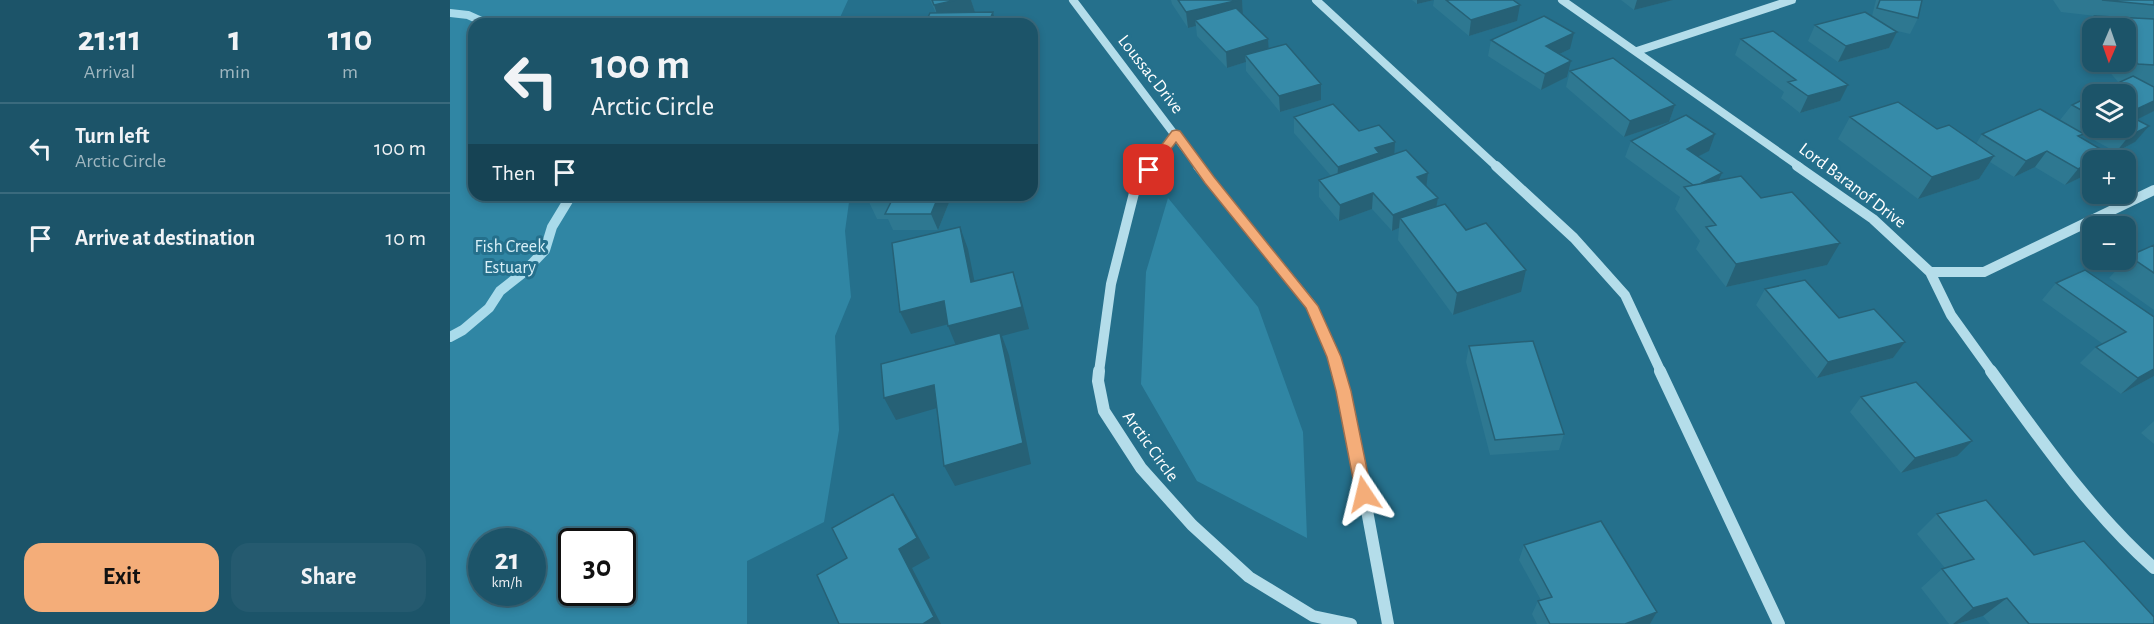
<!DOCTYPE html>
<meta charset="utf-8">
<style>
body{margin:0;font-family:"Alegreya Sans",sans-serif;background:#255a6f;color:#f1f3f6;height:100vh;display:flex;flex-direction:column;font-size:22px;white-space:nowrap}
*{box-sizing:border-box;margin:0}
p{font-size:20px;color:#a0b7c0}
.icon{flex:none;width:33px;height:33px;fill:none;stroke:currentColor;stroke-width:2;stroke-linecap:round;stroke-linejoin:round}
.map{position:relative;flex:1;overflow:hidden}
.details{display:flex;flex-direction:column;background:#1c5469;width:450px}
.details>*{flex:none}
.banner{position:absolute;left:18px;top:18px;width:570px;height:183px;border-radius:18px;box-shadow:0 3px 9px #0003,0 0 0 2px #3a6a7d;background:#1c5469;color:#f1f3f6;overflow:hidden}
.needle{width:39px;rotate:182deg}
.fabs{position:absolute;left:1632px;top:18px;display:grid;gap:12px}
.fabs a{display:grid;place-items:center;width:54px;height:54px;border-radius:12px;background:#1c5469;box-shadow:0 3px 9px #0003,0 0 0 2px #3a6a7d;font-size:30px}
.speed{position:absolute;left:18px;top:528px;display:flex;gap:12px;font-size:30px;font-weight:700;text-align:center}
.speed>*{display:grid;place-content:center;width:78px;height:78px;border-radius:50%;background:#1c5469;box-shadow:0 3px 9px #0003,0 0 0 2px #3a6a7d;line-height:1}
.speed small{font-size:15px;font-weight:400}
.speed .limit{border:3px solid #111;border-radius:9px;background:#fff;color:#111}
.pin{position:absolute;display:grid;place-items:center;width:51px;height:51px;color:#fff;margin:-26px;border-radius:12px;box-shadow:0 3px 9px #0006}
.me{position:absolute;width:66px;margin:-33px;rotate:350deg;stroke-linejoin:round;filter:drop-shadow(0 0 4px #0008)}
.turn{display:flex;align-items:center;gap:21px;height:126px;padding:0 24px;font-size:27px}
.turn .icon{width:78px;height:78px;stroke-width:2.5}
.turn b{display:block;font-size:42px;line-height:51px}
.then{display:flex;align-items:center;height:57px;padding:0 24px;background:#0003;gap:12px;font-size:22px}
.eta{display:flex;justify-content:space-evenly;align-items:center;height:102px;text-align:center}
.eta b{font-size:36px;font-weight:600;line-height:42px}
.action{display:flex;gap:12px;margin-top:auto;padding:12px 24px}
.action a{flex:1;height:69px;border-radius:18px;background:#f4ad79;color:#111;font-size:24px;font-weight:600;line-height:69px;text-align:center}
.action a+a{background:#255a6f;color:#f1f3f6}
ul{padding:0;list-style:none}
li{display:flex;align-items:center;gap:18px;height:90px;padding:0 24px;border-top:2px solid #3a6a7d}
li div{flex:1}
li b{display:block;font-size:22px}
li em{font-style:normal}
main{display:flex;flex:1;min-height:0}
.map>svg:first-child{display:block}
</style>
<main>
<section class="details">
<div class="eta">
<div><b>21:11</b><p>Arrival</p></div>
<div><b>1</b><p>min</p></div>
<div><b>110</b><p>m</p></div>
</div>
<ul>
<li><svg class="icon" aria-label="left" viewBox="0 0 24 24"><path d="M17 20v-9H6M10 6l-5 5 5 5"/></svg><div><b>Turn left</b><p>Arctic Circle</p></div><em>100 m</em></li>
<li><svg class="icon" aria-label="arrive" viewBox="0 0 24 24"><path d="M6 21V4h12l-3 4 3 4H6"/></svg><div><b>Arrive at destination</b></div><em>10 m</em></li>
</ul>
<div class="action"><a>Exit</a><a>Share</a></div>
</section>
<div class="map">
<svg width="1704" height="624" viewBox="0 0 1704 624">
<rect width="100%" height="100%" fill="#25708c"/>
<path fill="#3086a4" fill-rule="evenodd" d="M0,0H398L387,24H24V195H400L395,231L401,297L385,336L389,430L374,522L297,561V624H0ZM32,542H82V592H32ZM122,542H172V592H122Z
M718,198L808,307L853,432L857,538L747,481L691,384L696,272Z"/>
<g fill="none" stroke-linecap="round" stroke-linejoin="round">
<path stroke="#a9dbeb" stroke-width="8" d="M0,13L18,15L38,24"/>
<path stroke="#a9dbeb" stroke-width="10" d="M0,337L13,330L39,308L50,291L74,272L95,250L102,227L119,199L117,195"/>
<path stroke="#b4ddea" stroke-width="8" d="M623,0L749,167
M866,0L1047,167
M1112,0L1350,167
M1187,51L1342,0
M702,167L726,134"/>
<path stroke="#b4ddea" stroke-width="10" d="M748,166L862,306L888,372
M1046,166L1124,238L1175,295L1211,372
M1347,166L1423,219L1480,272L1501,315L1542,372
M1480,272H1534L1704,190
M649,372L661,284L684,193L703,166"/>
<path stroke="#b4ddea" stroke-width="12" d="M649,371L648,381L654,411L691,468L742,525L799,577L863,616L901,624
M888,371L898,408L938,624
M1210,371L1329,624
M1541,371C1591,440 1640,511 1704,568"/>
</g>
<path fill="#2e7891" d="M480,0H521L525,12L522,13L543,12L546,24H475L486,13Z
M721,0H792L793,15L818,39V49L871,100L830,112L796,71V62L777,68L747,36L746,26L738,28L722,4Z
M962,0H1063L1067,21L1019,36L983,6L984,0L967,4Z
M1171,0H1223L1184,10Z
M1426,0H1472L1468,18L1460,34L1443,30L1447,32L1439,48L1388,62L1358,41L1365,25L1422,16Z
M1603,0H1704V111L1686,119L1685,142L1666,152L1633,134L1630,138L1659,154L1654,160H1642V172L1615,185L1585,167L1564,177L1540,162L1529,179L1468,199L1388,139L1400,117L1526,144L1532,134L1610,120L1622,105L1642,95V128H1676L1669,83L1651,62H1676V28H1642V52L1630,37L1645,16H1646L1611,12Z
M1291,39L1390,101L1350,113L1331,98L1334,92L1285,55Z
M1041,40L1120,49L1109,54L1121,61L1117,77L1091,90L1038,56Z
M1120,71L1225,105L1219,122L1174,137L1116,87Z
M844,117L909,131L944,154L978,173L976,186L988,198L986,207L1016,230L1071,292L1003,315L948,240L949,228L942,231L922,209L889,221L869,197V180L881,176L844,133Z
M1181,141L1259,151L1248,156L1272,173L1269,180L1311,198L1377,265L1276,287L1246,249L1250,241L1225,209L1230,197L1175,157Z
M423,195H502L488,230H443L438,219H427L419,202Z
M1704,245V310L1659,278L1679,256Z
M1635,270L1704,376L1671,394L1630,363L1646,347L1653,344L1592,300L1606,283Z
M1315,289L1389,318L1455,342L1443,358L1367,378L1306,305Z
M1019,346L1114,434L1109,450L1040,455L1016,362Z
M1411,397L1507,456L1451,473L1400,412Z
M1704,421V444L1691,433Z
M1487,514L1584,555L1704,624H1540L1533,616L1507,624H1499L1471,588L1492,569L1495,568L1467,534Z
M1074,545L1207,612L1200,624H1087L1082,614L1088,601L1091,600L1069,560Z"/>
<path fill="#266176" d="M506,0H521L525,12L489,20L484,5Z
M789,0H792L793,15L745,20L746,26L738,28L736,12Z
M967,0H984L967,4Z
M1187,0H1223L1184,10Z
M1070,5L1067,21L1019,36L1021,20Z
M543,12L546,24H538Z
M1447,32L1439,48L1388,62L1396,46Z
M1124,33L1120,49L1092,62L1096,46Z
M818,39L819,55H795L796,62L777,68L776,52Z
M1121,61L1117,77L1091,90L1095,74Z
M871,84V100L830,112L829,96Z
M1398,85L1390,101L1350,113L1358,96Z
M1704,101V111L1676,125V114Z
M1225,105L1219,122L1174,137L1180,121Z
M1699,126L1685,142L1666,152L1679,136Z
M1265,134L1259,151L1231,165L1237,149Z
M945,142L944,158L887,183L888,167L925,148Z
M1597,151L1585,167L1564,177L1576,161Z
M1659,154L1654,160H1646Z
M1544,156L1529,179L1468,199L1482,177Z
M1642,162V172L1615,185L1628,169Z
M978,173L976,189L967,177Z
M1272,173L1265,189L1245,187Z
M923,193L922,209L889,221L890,205Z
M489,195H502L488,230L481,214Z
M988,198L985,214L950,218L949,228L942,231L943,215Z
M510,227L518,249L529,304L521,282Z
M1390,243L1377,265L1276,287L1286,264Z
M1076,270L1071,292L1003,315L1007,293Z
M563,272L570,294L579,329L552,336L559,355L581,464L505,486L494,466L507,348L498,326Z
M494,301L503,323L461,334L450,312Z
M1455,342L1443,358L1367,378L1378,362Z
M1704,369V376L1671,394L1688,378Z
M484,385L494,406L446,420L434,398Z
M1522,441L1507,456L1451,473L1465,458Z
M443,494L456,514L480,558L462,568L491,624H473L449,549Z
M1557,598L1533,616L1507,624H1503L1523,608Z
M1207,612L1200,624H1175Z"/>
<path fill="#368ba9" stroke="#266176" stroke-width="1.5" d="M482,0H506L484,5Z
M728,0H789L736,12Z
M996,0H1063L1070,5L1021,20Z
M1430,0H1472L1468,18L1427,8Z
M1652,0H1704V5Z
M786,8L818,39L776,52L745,20Z
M543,12L538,24H475L480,13Z
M1415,12L1447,32L1396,46L1365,25Z
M1094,16L1124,33L1096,46L1121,61L1095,74L1041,40Z
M1645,16L1704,19V65L1688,64L1676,50V28H1656Z
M1323,31L1398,85L1358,96L1338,82L1346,80L1291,39Z
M836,44L871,84L829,96L795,55Z
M1163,58L1225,105L1180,121L1120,71Z
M1683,76L1704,87V101L1676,114L1699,126L1679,136L1663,128H1676V94H1644Z
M1642,95V116L1622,105Z
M1448,102L1487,129L1499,125L1544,156L1482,177L1400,117Z
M883,104L909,131L929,125L945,142L925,148L929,153L888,167L844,117Z
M1590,109L1634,134L1628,136L1659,154L1646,160H1642V162L1628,169L1597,151L1576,161L1532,134Z
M1236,115L1265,134L1237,149L1272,173L1250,184L1243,185L1181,141Z
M956,150L978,173L967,177L988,198L943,215L923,193L890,205L869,180Z
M1291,176L1311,198L1342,192L1390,243L1286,264L1256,227L1266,225L1234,187Z
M423,195H489L481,214H435L441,202H419Z
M995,204L1016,230L1036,223L1076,270L1007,293L950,218Z
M510,227L521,282L563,272L572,307L498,326L494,301L450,312L442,243Z
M1704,245V273L1679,256Z
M1635,270L1704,317V369L1688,378L1646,347L1676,332L1606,283Z
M1355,280L1389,318L1424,309L1455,342L1378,362L1315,289Z
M550,333L573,443L494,466L484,385L434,398L431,364Z
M1083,341L1114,434L1045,440L1019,346Z
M1466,382L1522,441L1465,458L1411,397Z
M443,494L467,538L449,549L484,617L473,624H389L367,575L397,558L382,528Z
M1536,500L1584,555L1634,541L1704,617V624H1579L1557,598L1523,608L1492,569L1524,559L1487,514Z
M1151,521L1207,612L1175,624H1100L1088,601L1102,597L1074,545Z"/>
<path fill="#f4ad79" stroke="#9f704f" stroke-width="1.5" d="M726,130L730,131L764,177L868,306L891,357L901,391L922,494L919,499L914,501L908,499L906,494L886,391L877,357L856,308L755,183L726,142L703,173L699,174L693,170L722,131Z"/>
<g text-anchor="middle" stroke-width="6" stroke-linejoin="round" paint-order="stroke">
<g font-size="18" fill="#fff" stroke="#25708c">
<text transform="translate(701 74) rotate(52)" y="6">Loussac Drive</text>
<text transform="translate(1403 185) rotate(37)" y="6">Lord Baranof Drive</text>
<text transform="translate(701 446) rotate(54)" y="6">Arctic Circle</text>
</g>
<g font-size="18" fill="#d9f0f8" stroke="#25708c">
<text x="60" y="252">Fish Creek<tspan x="60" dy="21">Estuary</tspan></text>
</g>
</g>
</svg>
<div class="fabs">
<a><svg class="needle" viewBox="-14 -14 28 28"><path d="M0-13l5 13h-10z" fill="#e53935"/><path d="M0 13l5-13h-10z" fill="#a0b7c0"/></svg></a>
<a><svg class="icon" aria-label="layers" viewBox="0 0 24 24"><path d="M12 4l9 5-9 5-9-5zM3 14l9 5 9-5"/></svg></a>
<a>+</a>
<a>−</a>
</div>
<div class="speed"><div>21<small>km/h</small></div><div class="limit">30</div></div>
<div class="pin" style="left:699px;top:170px;background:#d93025"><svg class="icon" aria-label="arrive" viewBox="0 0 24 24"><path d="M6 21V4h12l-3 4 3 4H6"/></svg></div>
<svg class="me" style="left:914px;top:494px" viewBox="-20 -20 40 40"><path d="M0-17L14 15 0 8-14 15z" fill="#f4ad79" stroke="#fff" stroke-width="4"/></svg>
<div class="banner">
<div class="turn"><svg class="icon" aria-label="left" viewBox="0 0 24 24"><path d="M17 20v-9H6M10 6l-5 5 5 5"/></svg><div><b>100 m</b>Arctic Circle</div></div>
<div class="then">Then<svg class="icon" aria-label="arrive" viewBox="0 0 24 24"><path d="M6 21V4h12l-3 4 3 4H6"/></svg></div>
</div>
</div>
</main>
